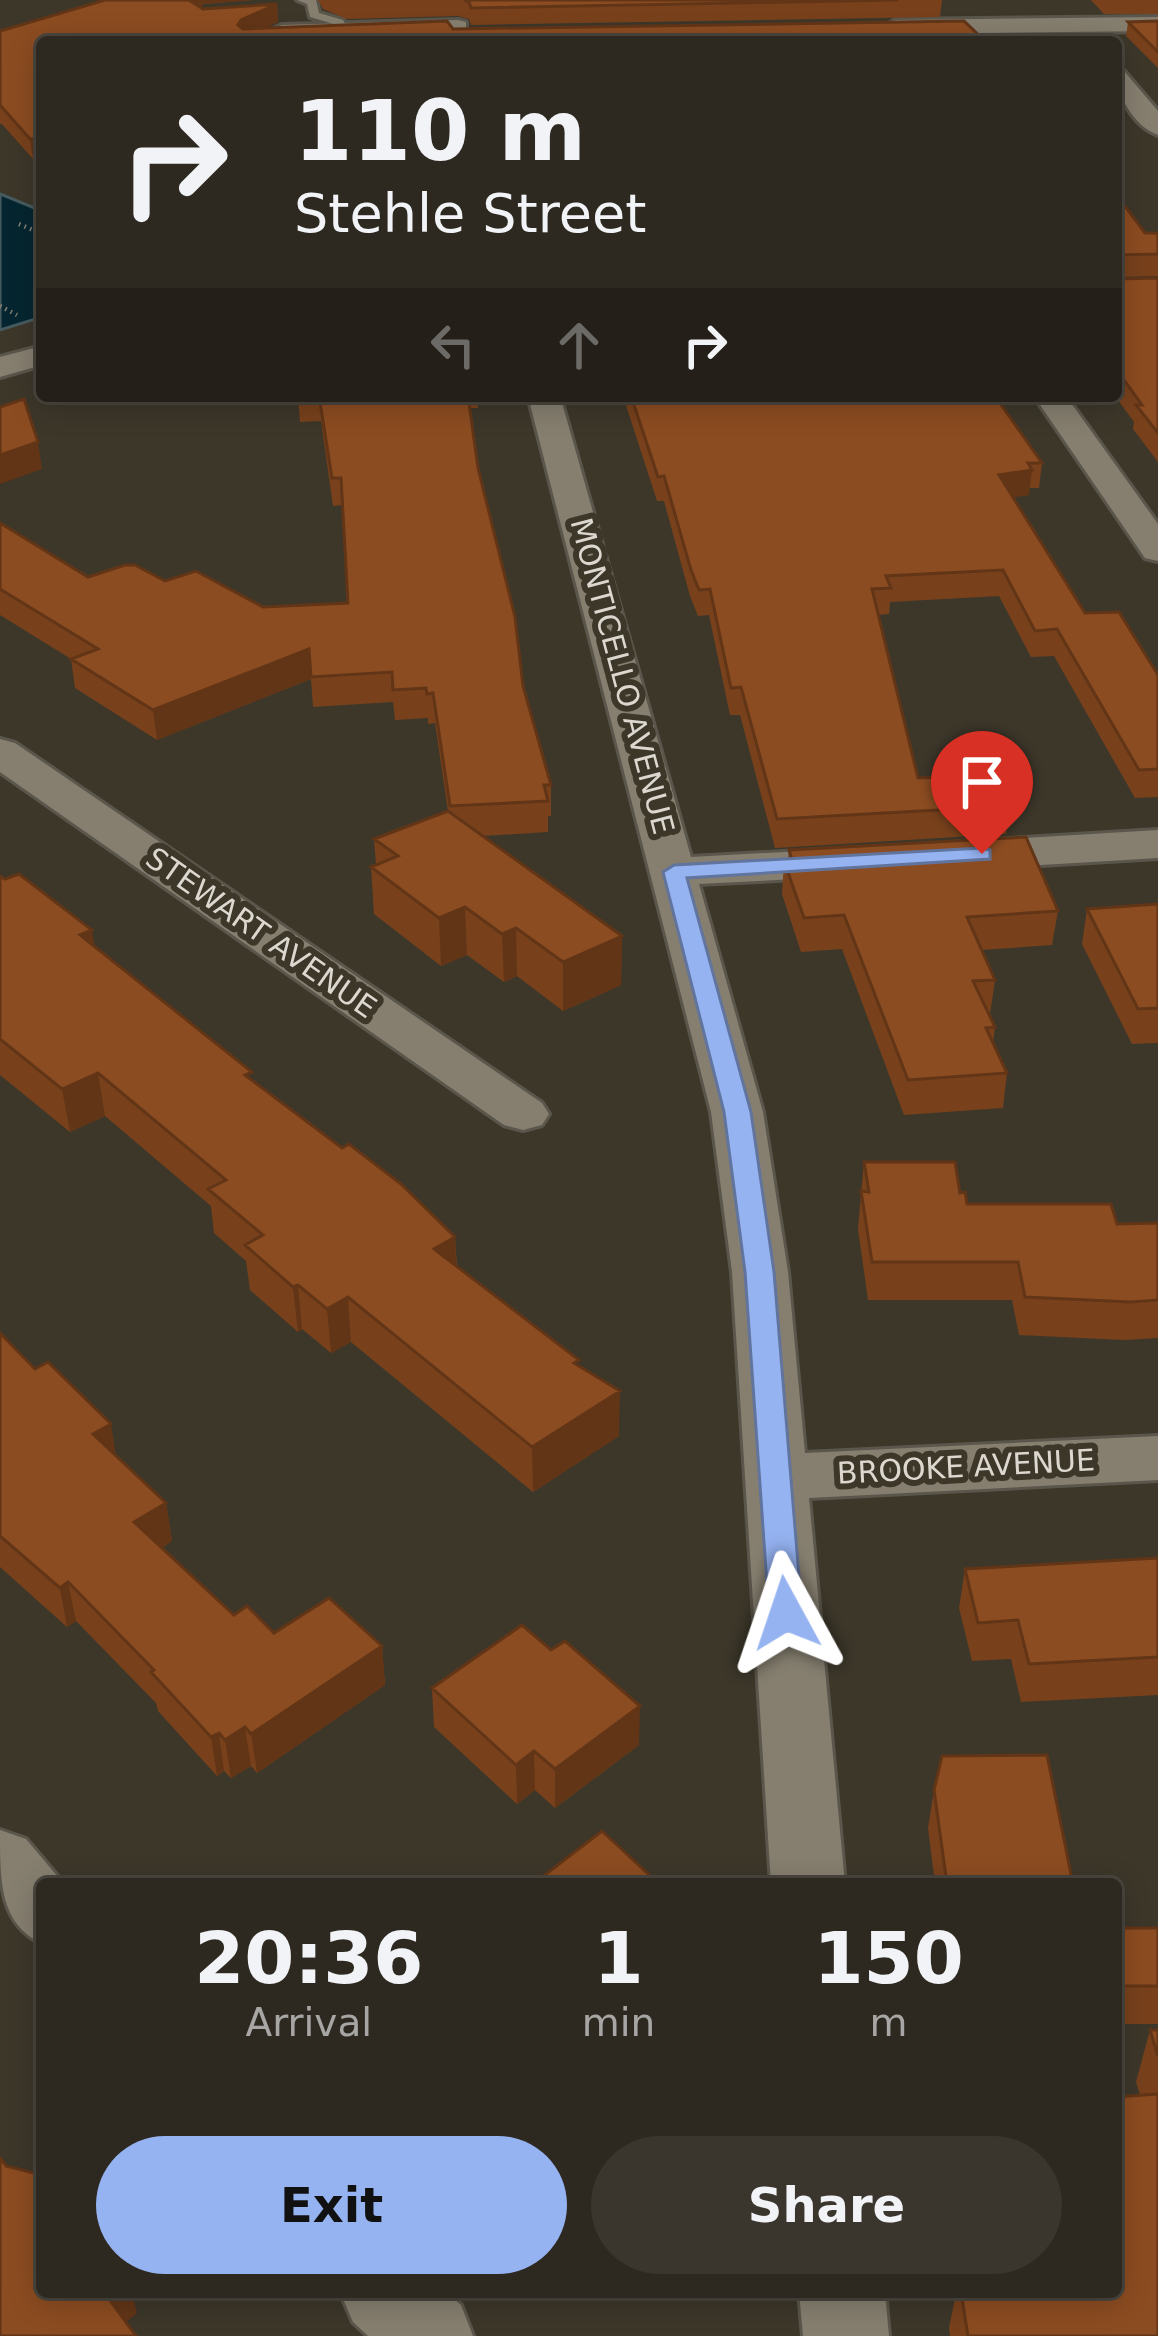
<!DOCTYPE html>
<style>
body{margin:0;font-family:"DejaVu Sans",sans-serif;background:#3a352d;color:#f1f3f6;height:100vh;display:flex;flex-direction:column;font-size:45px;white-space:nowrap}
*{box-sizing:border-box;margin:0}
p{font-size:39px;color:#a7a6a5}
.icon{flex:none;width:66px;height:66px;fill:none;stroke:currentColor;stroke-width:2;stroke-linecap:round;stroke-linejoin:round}
.map{position:relative;flex:1;overflow:hidden}
.drawer{position:absolute;left:36px;top:1878px;width:1086px;height:420px;display:flex;flex-direction:column;background:#2e2920;border-radius:12px;box-shadow:0 6px 30px #0003,0 0 0 3px #49453e}
.drawer>*{flex:none}
.top-card{position:absolute;left:36px;top:36px;width:1086px;height:366px;border-radius:12px;box-shadow:0 6px 30px #0003,0 0 0 3px #49453e;background:#2e2920;color:#f1f3f6;overflow:hidden}
.pin{position:absolute;display:grid;place-items:center;width:102px;height:102px;color:#fff;margin:-123px -51px;border-radius:50% 50% 50% 0;rotate:-45deg;box-shadow:0 0 12px #0007}
.pin .icon{rotate:45deg}
.me{position:absolute;width:132px;margin:-66px;rotate:355deg;stroke-linejoin:round;filter:drop-shadow(0 0 9px #0008)}
.turn{display:flex;align-items:center;gap:42px;height:252px;padding:0 60px;font-size:54px}
.turn .icon{width:156px;height:156px;stroke-width:2.5}
.turn b{display:block;font-size:84px;line-height:102px}
.lanes{display:flex;align-items:center;height:114px;padding:0 60px;background:#0003;justify-content:center;gap:60px;direction:ltr}
.lanes .off{opacity:.35}
.eta{display:flex;justify-content:space-evenly;align-items:center;height:204px;text-align:center}
.eta b{font-size:72px;font-weight:600;line-height:84px}
.primary-button{display:flex;gap:24px;margin-top:auto;padding:24px 60px}
.primary-button a{flex:1;height:138px;border-radius:72px;background:#95b2f1;color:#111;font-size:48px;font-weight:600;line-height:138px;text-align:center}
.primary-button a+a{background:#3a352d;color:#f1f3f6}
.map>svg:first-child{display:block}
</style>
<div class="map">
<svg width="1158" height="2336" viewBox="0 0 1158 2336">
<rect width="100%" height="100%" fill="#3d372a"/>
<path fill="#052630" stroke="#465b60" stroke-width="3" d="M0,194L42,211V317L0,330Z"/>
<g fill="none" stroke-linecap="round" stroke-linejoin="round">
<defs>
<path id="service" d="M297,0H316L319,13L343,20L348,29L338,31L334,24L310,17L307,4Z"/>
<path id="minor" d="M1158,17V31L895,34L884,27L895,20Z
M458,20L466,22V32L244,42L282,25Z
M1116,69L1124,71L1158,111V135C1133,126 1116,94 1116,69Z
M42,346V365L0,377V357Z
M528,396H560L691,857L857,848L873,852L880,862L873,872L857,876L699,884L763,1112L788,1272L805,1453L1158,1436V1480L809,1498L845,1884H771L732,1272L711,1112Z
M1034,396H1066L1158,524V561L1145,558Z
M0,739L15,743L542,1103L549,1114L542,1125L523,1130L504,1125L0,772Z
M1158,830V858L958,870L942,866L935,856L942,846L958,842Z
M0,1830L26,1839L64,1884H42V1944C0,1923 0,1884 0,1830Z
M340,2292H446L461,2305L473,2336H368L353,2322Z
M799,2292H885L889,2336H803Z"/>
</defs>
<use href="#service" stroke="#5b564b" stroke-width="6"/>
<use href="#minor" stroke="#5b564b" stroke-width="6"/>
<path stroke="#858075" stroke-width="4.5" stroke-dasharray="1.5 4.5" stroke-linecap="butt" d="M19,224L42,234
M35,253L42,259
M0,306L17,315"/>
<use href="#service" fill="#867f70" fill-rule="evenodd"/>
<use href="#minor" fill="#867f70" fill-rule="evenodd"/>
</g>
<path fill="#78411c" d="M105,0H253L204,4L200,7L203,9L277,4L278,22L265,28L453,29L42,42L33,159L2,124H0V31Z
M318,0H942L940,17L471,25L469,19L458,16L347,19L323,9Z
M1091,0H1158V14H1104Z
M1158,21V68L1126,36L1128,22Z
M1116,194L1145,233H1158V276L1116,277Z
M1158,278V462L1133,429L1134,422L1115,396L1116,279Z
M298,396H477L478,408H470L478,468L523,686L551,785V816H548V832L482,836L622,936L621,985L563,1011L517,976L504,982L467,955L441,966L374,914L371,867L376,865L374,839L448,811L435,723L428,724V718L395,720L393,702L313,707L311,679L157,740L75,688L71,659L0,615V523L88,577L165,581L263,607L348,603L342,505L333,506L321,421L300,422Z
M623,396H995L1042,463L1039,488H1029V495L1013,497L1085,613L1158,675V797L1135,798L1054,656L1031,657L999,596L890,602L889,614L878,615L918,778L1010,806L1006,834L775,848L740,715H730L709,615L698,616L690,596L664,501H657Z
M789,850L1058,911L1052,945L981,950L995,980L990,1014L995,1027L993,1043L1007,1073L1003,1108L904,1115L842,949L801,952L782,894L784,861L788,860Z
M0,876L95,947L253,1081L455,1237L457,1266L579,1367L619,1436L533,1492L351,1342L331,1353L302,1329L298,1332L250,1290L246,1261L214,1233L211,1206L105,1116L70,1132L0,1075Z
M1158,904V1043L1132,1044L1082,944L1087,909Z
M864,1162L960,1193L967,1204L1117,1224L1158,1223V1338L1124,1340L1019,1335L1012,1300H868L858,1229Z
M0,1333L116,1456L166,1503L172,1541L162,1548L234,1615L274,1633L382,1646L385,1685L257,1773L251,1766L231,1778L224,1771L217,1776L158,1711L156,1703L76,1621L67,1627L0,1567Z
M1158,1558V1695L1021,1702L1011,1659L972,1661L959,1608L965,1569Z
M432,1688L639,1745L555,1808L535,1790L517,1804L434,1727Z
M934,1790L1073,1884H935L928,1828Z
M1116,1928H1158V2024H1116Z
M1150,2030H1158V2336H950L949,2328L955,2298L954,2292H1116L1140,2095L1136,2082Z"/>
<path fill="#623517" d="M187,0H253L204,4L189,16Z
M277,4L278,22L242,38L238,25L241,20Z
M42,138V158L33,159L30,139Z
M38,442L42,469L0,484V455Z
M1032,470L1029,495L996,500L999,475Z
M309,649L311,679L157,740L153,710Z
M465,907L467,955L441,966L439,918Z
M516,928L517,976L504,982L502,934Z
M92,930L99,972L80,935Z
M622,936L621,985L563,1011V962Z
M98,1073L105,1116L70,1132L62,1089Z
M455,1237L457,1281L434,1249Z
M298,1285L302,1329L298,1332L293,1287Z
M348,1297L351,1342L331,1353L327,1309Z
M620,1391L619,1436L533,1492L532,1447Z
M111,1424L117,1462L93,1434Z
M166,1503L172,1541L141,1561L134,1522Z
M68,1582L76,1621L67,1627L60,1588Z
M382,1646L385,1685L257,1773L251,1734Z
M640,1706L639,1745L555,1808V1769Z
M245,1727L251,1766L231,1778L225,1740Z
M219,1733L224,1771L217,1776L211,1737Z
M534,1751L535,1790L517,1804L516,1765Z
M109,2292H132L137,2313L115,2331L106,2295Z"/>
<path fill="#8c4c21" stroke="#623517" stroke-width="3" d="M105,0H189L203,9L277,4L241,20L238,25L243,29L447,21L453,29L964,21L986,42H42V138L30,139L0,105V31Z
M464,0H898L471,8L469,2Z
M1158,21V52L1128,22Z
M1116,194L1145,233H1158V254L1116,255Z
M1158,278V433L1136,405H1142L1116,369V279Z
M319,396H468L478,468L515,617L523,686L551,785H544L548,801L450,806L433,693L427,694L426,688L393,690L392,672L311,677L309,649L153,710L71,659L98,649L0,589V523L88,577L125,565H135L165,581L196,571L263,607L348,603L341,478H332Z
M631,396H995L1042,463H1028L1032,470L999,475L1085,613L1119,612L1158,675V769L1139,770L1057,629L1035,631L1003,570L886,576L891,588L872,589L918,778L997,775L1010,806L777,819L741,687L731,688L710,589L699,590L691,570L664,476L658,477Z
M24,399L38,442L0,455V407Z
M448,811L622,936L563,962L516,928L502,934L465,907L439,918L371,867L398,856L374,839Z
M1026,837L1058,911L967,917L995,980L973,981L995,1027L986,1028L1007,1073L908,1080L844,915L804,918L784,861L792,860L789,850Z
M19,874L92,930L80,935L252,1072L245,1075L342,1148L349,1144L401,1184L455,1237L434,1249L579,1360L574,1363L620,1391L532,1447L348,1297L327,1309L298,1285L293,1287L245,1245L263,1235L208,1189L226,1180L98,1073L62,1089L0,1039V876L5,879Z
M1158,904V1008L1138,1009L1087,909Z
M864,1162H955L960,1193L965,1192L967,1204H1111L1117,1224L1158,1223V1300L1131,1302L1025,1297L1018,1262H872L861,1191L869,1192Z
M0,1333L35,1369L48,1362L111,1424L93,1434L166,1503L134,1522L234,1615L247,1606L274,1633L329,1598L382,1646L251,1734L245,1727L225,1740L219,1733L211,1737L151,1672L154,1670L68,1582L60,1588L0,1536Z
M1158,1558V1657L1029,1664L1018,1620L978,1623L965,1569Z
M522,1625L551,1650L565,1641L640,1706L555,1769L534,1751L516,1765L432,1688Z
M1047,1755L1073,1884H947L934,1790L942,1756Z
M602,1831L659,1884H533Z
M1116,1928H1158V1986H1116Z
M1150,2030H1158V2056Z
M1158,2094V2336H968L961,2292H1116V2097Z
M0,2158L6,2166L42,2175V2292H109L106,2295L136,2336H0Z"/>
<path fill="#95b2f1" stroke="#61749d" stroke-width="3" d="M982,848L990,850V859L687,878L751,1112L774,1272L802,1613L798,1622L786,1626L774,1622L769,1613L745,1272L724,1112L663,872L674,865Z"/>
<g text-anchor="middle" stroke-width="12" stroke-linejoin="round" paint-order="stroke">
<g font-size="30" fill="#dcd8d0" stroke="#3d372a">
<text transform="translate(622 676) rotate(75)" y="10">MONTICELLO AVENUE</text>
<text transform="translate(261 933) rotate(35)" y="10">STEWART AVENUE</text>
<text transform="translate(966 1467) rotate(-3)" y="10">BROOKE AVENUE</text>
</g>
</g>
</svg>
<div class="pin" style="left:982px;top:854px;background:#d93025"><svg class="icon" aria-label="arrive" viewBox="0 0 24 24"><path d="M6 21V4h12l-3 4 3 4H6"/></svg></div>
<svg class="me" style="left:786px;top:1613px" viewBox="-20 -20 40 40"><path d="M0-17L14 15 0 8-14 15z" fill="#95b2f1" stroke="#fff" stroke-width="4"/></svg>
<div class="top-card">
<div class="turn"><svg class="icon" aria-label="right" viewBox="0 0 24 24"><path d="M7 20v-9h11M14 6l5 5-5 5"/></svg><div><b>110 m</b>Stehle Street</div></div>
<div class="lanes"><svg class="icon off" aria-label="left" viewBox="0 0 24 24"><path d="M17 20v-9H6M10 6l-5 5 5 5"/></svg><svg class="icon off" aria-label="ahead" viewBox="0 0 24 24"><path d="M12 20V5M6 11l6-6 6 6"/></svg><svg class="icon" aria-label="right" viewBox="0 0 24 24"><path d="M7 20v-9h11M14 6l5 5-5 5"/></svg></div>
</div>
<section class="drawer">
<div class="eta">
<div><b>20:36</b><p>Arrival</p></div>
<div><b>1</b><p>min</p></div>
<div><b>150</b><p>m</p></div>
</div>
<div class="primary-button"><a>Exit</a><a>Share</a></div>
</section>
</div>
